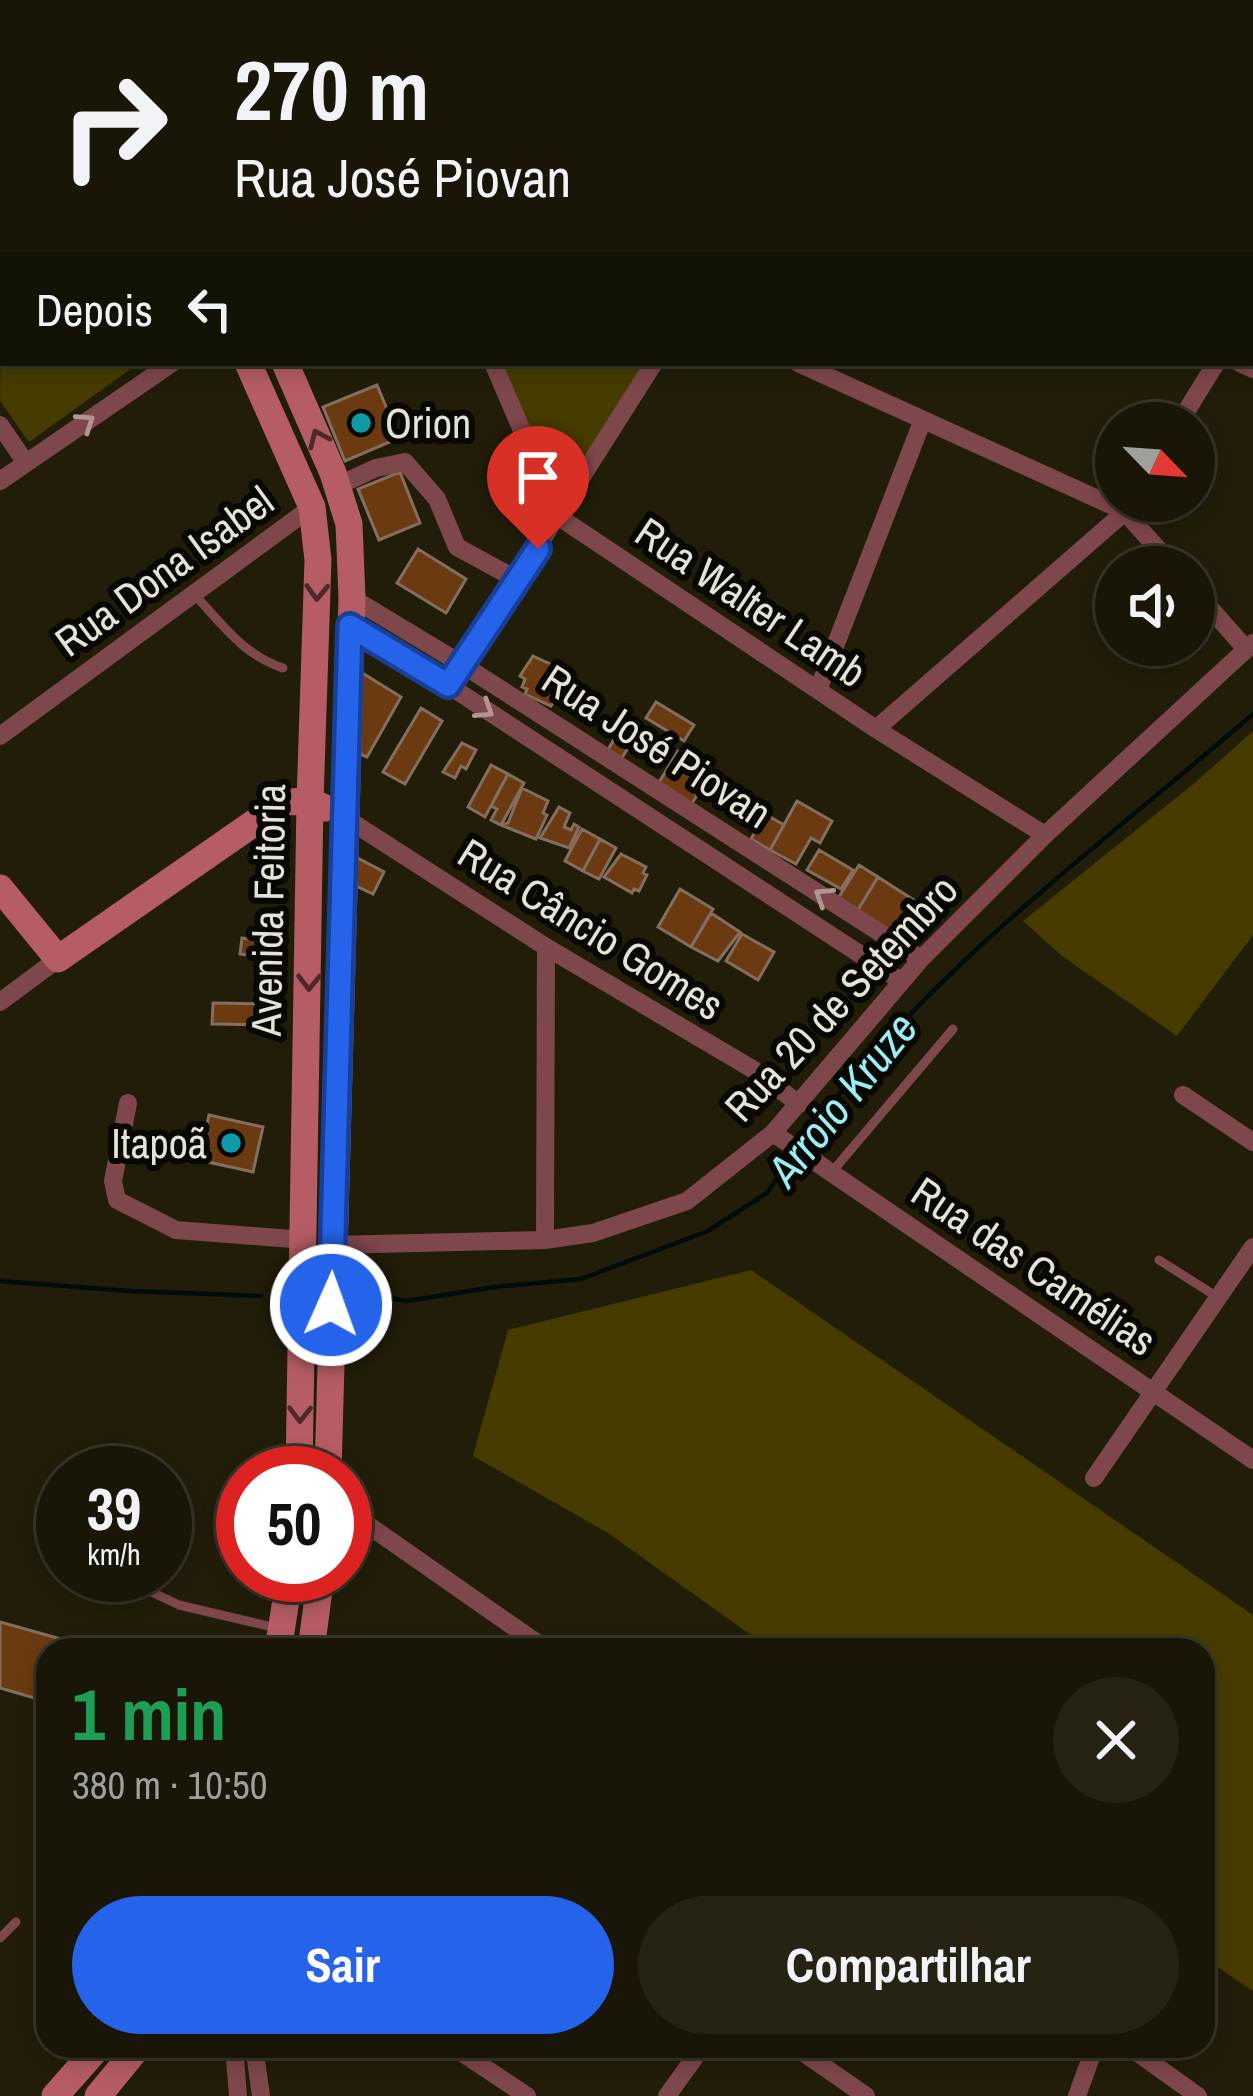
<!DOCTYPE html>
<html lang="pt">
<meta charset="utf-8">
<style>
body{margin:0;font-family:"Archivo Narrow",sans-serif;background:#262315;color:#f1f3f6;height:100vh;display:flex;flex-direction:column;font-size:45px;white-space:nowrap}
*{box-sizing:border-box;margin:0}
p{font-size:39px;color:#9f9f9b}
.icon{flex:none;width:66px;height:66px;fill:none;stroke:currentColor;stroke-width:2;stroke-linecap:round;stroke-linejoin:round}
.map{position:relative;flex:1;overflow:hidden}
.panel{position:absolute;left:36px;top:1638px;width:1179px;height:420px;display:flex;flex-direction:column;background:#191607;border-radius:36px;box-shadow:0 6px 18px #0003,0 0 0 3px #373528}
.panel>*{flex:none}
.banner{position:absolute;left:0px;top:0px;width:1254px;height:366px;box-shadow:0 6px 18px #0003,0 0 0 3px #373528;background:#191607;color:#f1f3f6;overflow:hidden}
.needle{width:78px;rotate:115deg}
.controls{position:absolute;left:1095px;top:402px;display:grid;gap:24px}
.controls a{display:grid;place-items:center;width:120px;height:120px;border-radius:50%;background:#191607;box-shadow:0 6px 18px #0003,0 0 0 3px #373528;font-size:60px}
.speed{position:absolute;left:36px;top:1446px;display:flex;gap:24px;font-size:60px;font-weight:700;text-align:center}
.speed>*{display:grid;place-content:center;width:156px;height:156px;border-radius:50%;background:#191607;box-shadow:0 6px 18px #0003,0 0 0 3px #373528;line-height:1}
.speed small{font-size:30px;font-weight:400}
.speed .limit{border:18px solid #d22;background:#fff;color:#111}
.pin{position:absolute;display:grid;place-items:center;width:102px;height:102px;color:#fff;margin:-123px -51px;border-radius:50% 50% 50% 0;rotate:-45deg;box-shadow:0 0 12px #0007}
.pin .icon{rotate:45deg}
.me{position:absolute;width:132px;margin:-66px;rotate:2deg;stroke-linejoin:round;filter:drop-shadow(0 0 9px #0008)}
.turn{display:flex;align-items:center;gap:42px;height:252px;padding:0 36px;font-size:54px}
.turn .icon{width:156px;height:156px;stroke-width:2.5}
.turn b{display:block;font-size:84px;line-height:102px}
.then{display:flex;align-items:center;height:114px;padding:0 36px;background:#0003;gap:24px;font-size:45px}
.round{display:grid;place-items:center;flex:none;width:126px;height:126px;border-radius:63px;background:#262315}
.overview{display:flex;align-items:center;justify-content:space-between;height:204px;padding:0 36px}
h1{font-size:72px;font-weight:700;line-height:90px;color:#1e9e55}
.primary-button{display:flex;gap:24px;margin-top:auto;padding:24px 36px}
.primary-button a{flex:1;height:138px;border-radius:72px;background:#2563eb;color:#fff;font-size:48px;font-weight:700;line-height:138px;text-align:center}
.primary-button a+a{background:#262315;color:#f1f3f6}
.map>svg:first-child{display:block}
</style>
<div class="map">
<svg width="1253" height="2096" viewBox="0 0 1253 2096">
<rect width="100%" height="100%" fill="#211d09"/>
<path fill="#463c00" d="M3,237V363H139L29,442L0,401Z
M499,363H644L557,500Z
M1253,731V935L1177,1036L1062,956L1023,921L1197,781Z
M751,1270L1253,1615V1991L1203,1957V1650H772L608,1533L473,1456L508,1330Z"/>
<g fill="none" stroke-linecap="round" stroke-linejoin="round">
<path stroke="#000b0c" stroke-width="4.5" d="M800,1146C921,974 1096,850 1253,714
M0,1281L130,1291L261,1296
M343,1298L376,1295L406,1301L495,1287L581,1279L708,1231L767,1193L793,1155"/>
</g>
<path fill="#6b3a10" stroke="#836e60" stroke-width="3" d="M148,0H211L209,3Z
M3,89V169L0,165Z
M377,385L399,438L345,461L323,407Z
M400,472L420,523L379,540L358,489Z
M418,549L466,579L446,613L397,583Z
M533,656L572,674L557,703L554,701L551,706L525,694L527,689L522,687L525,679L520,676Z
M364,674L401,697L367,757L350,749L353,678Z
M656,702L694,725L684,741L646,718Z
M421,708L442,721L405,784L383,772Z
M619,731L633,740L620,761L606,753Z
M462,743L476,750L466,769L461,766L455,778L443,772Z
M678,751L712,771L691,805L658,784Z
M491,765L508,774L485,817L468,807Z
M508,774L524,783L501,825L491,820L497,809L491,806Z
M522,788L548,801L543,813L547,815L536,839L501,825L508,823Z
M797,801L832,821L820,843L811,838L796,864L770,850Z
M559,807L570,813L564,827L571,830L574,824L579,827L569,848L540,838Z
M765,814L784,825L770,850L751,839Z
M582,829L600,839L583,871L565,861Z
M600,839L616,848L599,879L583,871Z
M819,850L853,870L841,889L807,870Z
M350,854L384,872L373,894L350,883Z
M621,854L646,867L643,873L647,875L639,891L634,889L632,893L604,877Z
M859,865L878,877L856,913L837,900Z
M878,877L920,904L898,939L856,913Z
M680,889L713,909L691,947L658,927Z
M711,913L740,932L718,961L691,947Z
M742,934L774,952L758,980L726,961Z
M242,938L271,942L269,958L240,954Z
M213,1003L265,1004V1025L212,1024Z
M209,1115L263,1127L253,1172L199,1160Z
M0,1622L100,1650H48V1702L0,1688Z"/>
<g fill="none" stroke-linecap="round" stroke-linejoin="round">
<path stroke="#7e474b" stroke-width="9" d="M194,594C223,625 242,654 283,668
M831,1173L953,1029
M1159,1260L1219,1298
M141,1473L142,1463
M140,1575L145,1589L179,1605L277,1628
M0,1938L16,1922"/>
<path stroke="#7e474b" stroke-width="18" d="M478,0L484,3
M905,0L911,3
M1251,161L1253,162
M1251,308L1253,305
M493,363L559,517L876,729L1045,835
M798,363L1124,511L1174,567
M1240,363L1253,369
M1179,423L1216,363
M0,425L26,463
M0,481L172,363
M337,486L376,468L405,462L437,499L457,547L518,580
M1194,590L1246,649
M352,598L463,665L921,959
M350,626L448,685L901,981
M458,672L654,363
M818,690L922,422
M876,729L1119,517L1127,505
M0,736L312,507
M344,817L546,947L754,1070L799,1104
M0,1002L58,959
M1183,1095L1253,1142
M128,1103L113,1181L117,1200L176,1230L305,1240
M773,1133L1253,1460
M545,1240L546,947
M333,1245L545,1240L593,1233L687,1201L773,1133L921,959L1045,835L1253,643
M1094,1478L1253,1247
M345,1509L547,1650
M234,2046L238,2096
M254,2046L261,2096
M452,2046L527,2096
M794,2046L866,2096
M1128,2046L1198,2096
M667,2096L703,2046
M1077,2096L1095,2046"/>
<path stroke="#b55c65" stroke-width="27" d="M92,0L93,3
M133,0L134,3
M236,3L238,0
M0,224L3,222
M248,363L312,507L318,560L310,801L299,1473
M285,363L333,473L349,524L352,598L328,1473
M0,888L58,959L284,802L310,801L325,808
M278,1650L290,1575
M311,1650L321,1575
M55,2096L99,2046
M98,2096L139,2046"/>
</g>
<defs><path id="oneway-chevron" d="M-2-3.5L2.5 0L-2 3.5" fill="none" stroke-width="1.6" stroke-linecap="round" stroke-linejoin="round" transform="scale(3)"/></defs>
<g stroke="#b29490">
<use href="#oneway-chevron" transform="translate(86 422) rotate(-34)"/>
<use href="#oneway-chevron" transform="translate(485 710) rotate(33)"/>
<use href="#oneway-chevron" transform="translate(823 896) rotate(-147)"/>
</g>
<g stroke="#4e292a">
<use href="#oneway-chevron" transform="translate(318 438) rotate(-114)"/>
<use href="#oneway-chevron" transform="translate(317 592) rotate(92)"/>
<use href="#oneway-chevron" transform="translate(309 982) rotate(91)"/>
<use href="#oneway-chevron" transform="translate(300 1414) rotate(91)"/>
</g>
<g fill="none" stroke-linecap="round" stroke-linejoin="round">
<defs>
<path id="route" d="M331,1305L350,626L448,685L538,549"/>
</defs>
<use href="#route" stroke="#184099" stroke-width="30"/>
<use href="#route" stroke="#2563eb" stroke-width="21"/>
</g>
<g fill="#0f9aa8" stroke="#090702" stroke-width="4.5">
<circle cx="361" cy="423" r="12"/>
<circle cx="231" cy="1143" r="12"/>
</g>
<g text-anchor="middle" stroke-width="12" stroke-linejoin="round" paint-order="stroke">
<g font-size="42" fill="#e5e2d6" stroke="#090702" text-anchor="start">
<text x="385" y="438">Orion</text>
<text x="207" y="1158" text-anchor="end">Itapoã</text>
</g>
<g font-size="42" fill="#e5e2d6" stroke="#090702">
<text transform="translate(164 571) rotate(-36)" y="15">Rua Dona Isabel</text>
<text transform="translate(751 602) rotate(34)" y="15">Rua Walter Lamb</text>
<text transform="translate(657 746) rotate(33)" y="15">Rua José Piovan</text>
<text transform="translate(268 910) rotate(-89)" y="15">Avenida Feitoria</text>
<text transform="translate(591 929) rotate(32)" y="15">Rua Câncio Gomes</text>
<text transform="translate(841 998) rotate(-47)" y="15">Rua 20 de Setembro</text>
<text transform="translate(1034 1266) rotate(34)" y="15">Rua das Camélias</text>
</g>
<g font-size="45" font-style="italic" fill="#99eff8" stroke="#090702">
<text transform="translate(842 1099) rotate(-51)" y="16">Arroio Kruze</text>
</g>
</g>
</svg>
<div class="controls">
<a><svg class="needle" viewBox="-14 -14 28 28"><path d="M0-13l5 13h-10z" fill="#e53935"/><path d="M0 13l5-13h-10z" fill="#9f9f9b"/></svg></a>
<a><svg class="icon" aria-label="sound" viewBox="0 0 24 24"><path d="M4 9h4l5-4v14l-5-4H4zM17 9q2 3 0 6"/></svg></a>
</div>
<div class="speed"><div>39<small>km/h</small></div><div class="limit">50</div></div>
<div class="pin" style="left:538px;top:549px;background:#d93025"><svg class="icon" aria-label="arrive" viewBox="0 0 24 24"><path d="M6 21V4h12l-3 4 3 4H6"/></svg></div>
<svg class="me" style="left:331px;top:1305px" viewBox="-20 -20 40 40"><circle r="17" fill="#2563eb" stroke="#fff" stroke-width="3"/><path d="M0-11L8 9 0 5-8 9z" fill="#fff"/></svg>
<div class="banner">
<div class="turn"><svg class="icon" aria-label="right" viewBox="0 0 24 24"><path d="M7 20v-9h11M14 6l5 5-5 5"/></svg><div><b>270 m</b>Rua José Piovan</div></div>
<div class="then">Depois<svg class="icon" aria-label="left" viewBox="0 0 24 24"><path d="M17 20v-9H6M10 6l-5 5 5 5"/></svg></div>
</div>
<section class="panel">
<div class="overview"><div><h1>1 min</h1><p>380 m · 10:50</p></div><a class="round"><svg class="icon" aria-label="close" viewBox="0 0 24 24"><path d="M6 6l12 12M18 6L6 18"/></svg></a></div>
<div class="primary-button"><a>Sair</a><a>Compartilhar</a></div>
</section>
</div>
